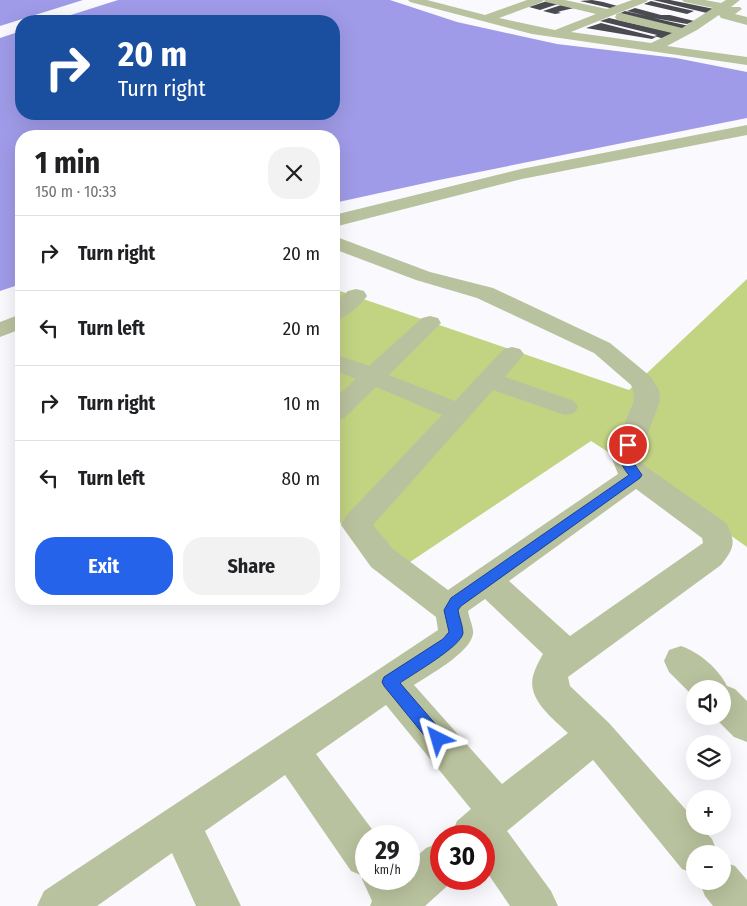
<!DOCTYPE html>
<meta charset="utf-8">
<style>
body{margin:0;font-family:"Fira Sans Condensed",sans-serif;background:#f2f2f2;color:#202124;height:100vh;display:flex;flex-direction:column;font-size:19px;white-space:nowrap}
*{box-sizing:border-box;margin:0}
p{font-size:16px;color:#757577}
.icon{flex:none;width:28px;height:28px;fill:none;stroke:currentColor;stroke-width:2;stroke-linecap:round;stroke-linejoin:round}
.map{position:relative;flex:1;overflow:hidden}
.drawer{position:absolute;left:15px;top:130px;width:325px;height:475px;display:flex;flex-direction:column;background:#fff;border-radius:20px;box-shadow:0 5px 20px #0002}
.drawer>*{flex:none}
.top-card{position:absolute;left:15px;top:15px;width:325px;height:105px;border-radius:20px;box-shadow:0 5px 20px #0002;background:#1a4fa0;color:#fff;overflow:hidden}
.controls{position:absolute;left:686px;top:680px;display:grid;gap:10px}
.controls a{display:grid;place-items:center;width:45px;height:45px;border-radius:50%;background:#fff;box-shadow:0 5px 20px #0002;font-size:25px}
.speed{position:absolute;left:355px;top:825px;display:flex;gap:10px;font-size:25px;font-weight:700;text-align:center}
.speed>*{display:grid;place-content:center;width:65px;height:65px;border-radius:50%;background:#fff;box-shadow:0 5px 20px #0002;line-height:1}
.speed small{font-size:12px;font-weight:400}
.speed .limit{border:8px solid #d22;background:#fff;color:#111}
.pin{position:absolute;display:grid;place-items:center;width:42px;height:42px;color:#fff;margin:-21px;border:2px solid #fff;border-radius:50%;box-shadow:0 1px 5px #0007}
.me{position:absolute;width:55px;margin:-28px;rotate:320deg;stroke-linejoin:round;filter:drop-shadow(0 0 4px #0008)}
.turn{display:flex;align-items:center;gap:18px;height:105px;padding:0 20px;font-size:22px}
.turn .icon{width:65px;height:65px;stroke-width:2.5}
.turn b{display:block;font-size:35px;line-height:42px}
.round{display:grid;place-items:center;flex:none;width:52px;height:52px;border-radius:20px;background:#f2f2f2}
.overview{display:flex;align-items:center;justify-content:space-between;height:85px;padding:0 20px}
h1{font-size:30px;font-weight:700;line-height:38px}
.button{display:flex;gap:10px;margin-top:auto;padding:10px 20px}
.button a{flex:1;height:58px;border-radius:20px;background:#2563eb;color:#fff;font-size:20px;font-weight:700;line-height:58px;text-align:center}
.button a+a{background:#f2f2f2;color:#202124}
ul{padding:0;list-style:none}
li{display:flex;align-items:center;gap:15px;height:75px;padding:0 20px;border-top:1px solid #e0e0e0}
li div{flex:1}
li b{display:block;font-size:19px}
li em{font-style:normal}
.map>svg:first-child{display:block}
</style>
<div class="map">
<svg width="747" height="906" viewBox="0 0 747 906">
<rect width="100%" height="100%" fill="#fafafe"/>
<path fill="#c2d382" d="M747,279V547L655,482L591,441L401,568L334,518V289L629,390Z"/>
<path fill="#a09be8" d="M0,0H83L0,26Z
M118,0H390L457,22L557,44L676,58L747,72V118L439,180L334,203V136H21V284L0,291V38L21,31V114H334V21H52Z"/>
<path fill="#4a4a51" d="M592,0L603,2L621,7L614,9L580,1Z
M653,0H670L719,10L711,14Z
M547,1L558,4L540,10L529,7Z
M651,1L672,6L694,11L687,14L644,4Z
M561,5L574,8L561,11L558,12L561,13L555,14L543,11Z
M635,8L661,15H670L694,21L687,24L654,18L689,26L681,29L616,15L625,11L647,16L627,11Z
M609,18L666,31L681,34L668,40L654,36L657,35L600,21Z
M601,23L656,37L652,39L586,28Z"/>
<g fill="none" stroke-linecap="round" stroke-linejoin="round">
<path fill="#b9c29e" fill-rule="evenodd" d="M408,0H427L485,15L527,0H544L542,2L499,18L555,30L596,14L546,2L544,0H565L607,9L632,0H648L646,2L571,32L651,43L672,33L617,20L615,17L617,14L621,13L682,28L713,8L684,2L682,0H705L721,3L726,0H740L731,7H740L742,9L735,14L747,17V25L721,18L719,15L697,30L667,46L747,57V65L532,34L410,2Z
M747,125V135L522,179L334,227V215L521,169Z
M334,236L430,272L493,288L610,343L650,376L659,390L660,401L639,456L641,463L726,523C736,541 735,548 721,565L568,677L570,686L609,723L695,820V826H700L712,839L718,854H695V874L682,869L593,760L507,831L551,891L558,906H510L484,868V836H451L457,821L471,809L386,705L316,754L377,836H366V879H409V863L426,848L441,842V879H455L425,906H370L372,901L362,879L363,876L351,871L285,775L205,831L241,906H196L172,853L97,906H37L44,891L438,630L436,617L371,567L341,525L345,517L442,415L376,387L343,419L334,421V399L356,379L334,370V354L369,366L422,318L430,316L438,318L441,323L389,375L455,401L504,349L512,347L520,349L524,354L505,377L574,401L578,407L574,413L565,415L493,390L373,525L393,549L448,590L618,474L611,456L634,401L633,390L631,385L594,353L477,298L416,280L334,249ZM636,489L702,538L703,543L570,636L509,581ZM485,599L543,654C539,661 535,668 533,676C527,700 554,719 568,733L502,784L414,685C429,675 470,653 473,634C474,628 469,618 468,611Z
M356,289L364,291L367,296C360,306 346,318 334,321V303L348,291Z
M21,314V329L0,337V322Z
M681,646C699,652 719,669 727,686L735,689L747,701V742L734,737L713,716H722V689H695V698L669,672L664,661L669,650Z
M722,861L735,866L747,880V906H713L705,896L699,881H722Z"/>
</g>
<path fill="#2563eb" stroke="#184099" d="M628,441L634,445C629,460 634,463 642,475L640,478L461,606L458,610C459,617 463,626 463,633C462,646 411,675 400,683L444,734L446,739L444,745L438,747L432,745L384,686L382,682L384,677L443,639L449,632L444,610L451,598L629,475C621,467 613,446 628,441Z"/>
</svg>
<div class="controls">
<a><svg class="icon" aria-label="sound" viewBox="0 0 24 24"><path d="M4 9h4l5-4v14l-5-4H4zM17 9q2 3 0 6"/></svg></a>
<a><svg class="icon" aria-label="layers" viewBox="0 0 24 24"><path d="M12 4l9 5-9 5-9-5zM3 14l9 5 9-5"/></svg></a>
<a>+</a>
<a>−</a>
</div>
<div class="speed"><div>29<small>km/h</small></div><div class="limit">30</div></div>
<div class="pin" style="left:628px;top:445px;background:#d93025"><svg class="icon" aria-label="arrive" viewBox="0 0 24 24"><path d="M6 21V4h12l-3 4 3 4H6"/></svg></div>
<svg class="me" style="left:438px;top:739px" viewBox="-20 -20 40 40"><path d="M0-17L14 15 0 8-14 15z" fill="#2563eb" stroke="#fff" stroke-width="4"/></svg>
<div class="top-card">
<div class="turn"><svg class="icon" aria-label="right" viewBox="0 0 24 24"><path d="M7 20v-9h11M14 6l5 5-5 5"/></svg><div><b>20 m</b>Turn right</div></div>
</div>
<section class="drawer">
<div class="overview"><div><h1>1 min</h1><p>150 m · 10:33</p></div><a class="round"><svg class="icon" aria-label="close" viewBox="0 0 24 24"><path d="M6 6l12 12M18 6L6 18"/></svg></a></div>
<ul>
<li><svg class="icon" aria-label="right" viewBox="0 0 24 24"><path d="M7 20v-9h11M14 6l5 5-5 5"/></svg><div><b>Turn right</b></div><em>20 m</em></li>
<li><svg class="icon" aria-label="left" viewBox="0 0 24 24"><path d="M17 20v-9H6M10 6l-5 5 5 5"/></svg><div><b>Turn left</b></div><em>20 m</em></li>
<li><svg class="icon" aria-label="right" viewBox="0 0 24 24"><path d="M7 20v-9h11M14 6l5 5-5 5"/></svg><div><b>Turn right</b></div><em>10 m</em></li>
<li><svg class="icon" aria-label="left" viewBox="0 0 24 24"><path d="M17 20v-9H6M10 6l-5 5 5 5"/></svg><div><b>Turn left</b></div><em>80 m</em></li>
</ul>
<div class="button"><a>Exit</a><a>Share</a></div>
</section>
</div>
